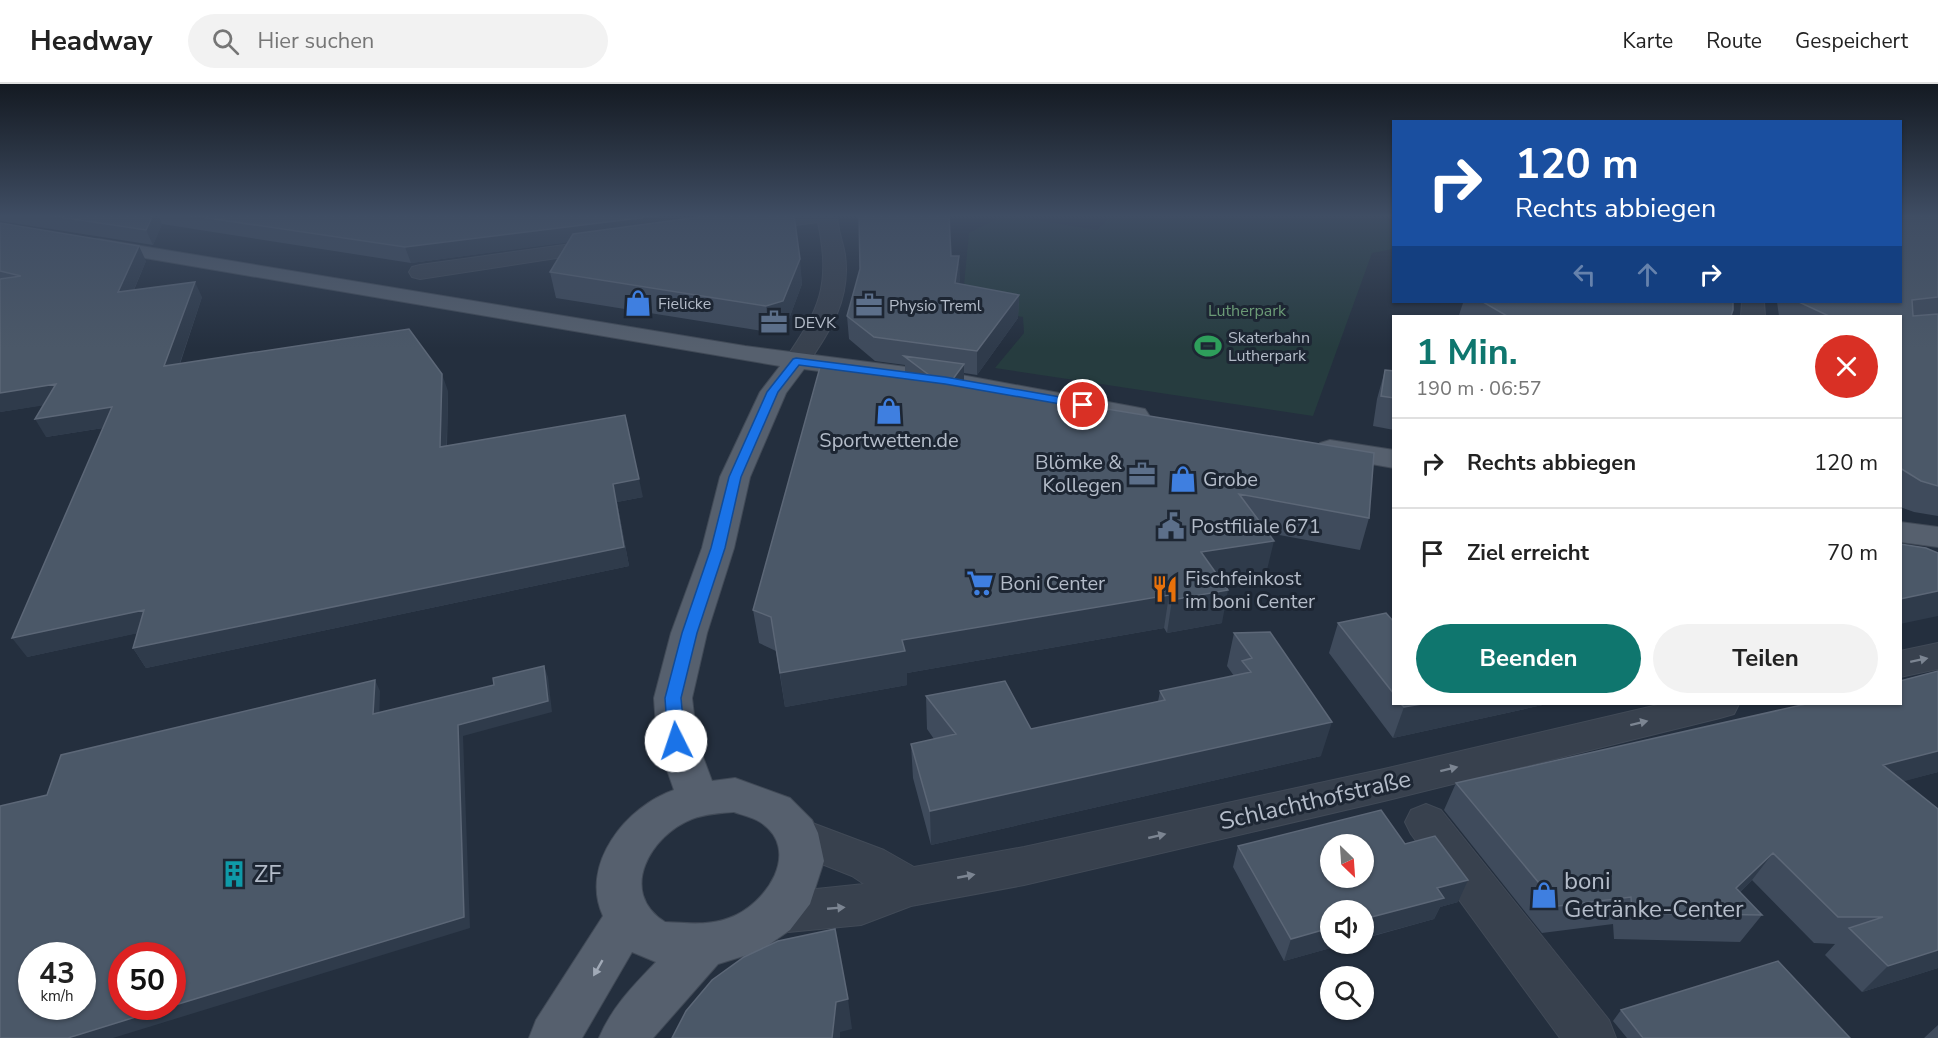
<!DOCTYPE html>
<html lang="de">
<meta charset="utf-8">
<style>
body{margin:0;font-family:"Nunito Sans",sans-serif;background:#f2f2f2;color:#222;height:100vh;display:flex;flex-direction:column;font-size:22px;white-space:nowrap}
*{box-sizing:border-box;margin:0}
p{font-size:20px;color:#767676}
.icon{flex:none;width:33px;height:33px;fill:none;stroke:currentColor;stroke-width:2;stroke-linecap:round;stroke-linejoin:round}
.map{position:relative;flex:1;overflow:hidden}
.panel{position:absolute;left:1392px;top:231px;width:510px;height:390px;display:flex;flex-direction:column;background:#fff;border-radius:0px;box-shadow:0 2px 4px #0004}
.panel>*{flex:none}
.guide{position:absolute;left:1392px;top:36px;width:510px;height:183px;border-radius:0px;box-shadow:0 2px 4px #0004;background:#1a4fa0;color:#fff;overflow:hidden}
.needle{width:39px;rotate:155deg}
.controls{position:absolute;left:1320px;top:750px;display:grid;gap:12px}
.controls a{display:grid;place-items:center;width:54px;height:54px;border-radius:50%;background:#fff;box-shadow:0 2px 4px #0004;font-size:30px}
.speed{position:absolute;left:18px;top:858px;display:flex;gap:12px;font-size:30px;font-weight:700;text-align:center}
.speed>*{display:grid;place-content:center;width:78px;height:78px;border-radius:50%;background:#fff;box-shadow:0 2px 4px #0004;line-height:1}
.speed small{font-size:15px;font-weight:400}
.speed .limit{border:9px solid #d22;background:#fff;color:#111}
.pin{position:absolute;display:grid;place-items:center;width:51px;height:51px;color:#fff;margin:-26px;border:3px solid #fff;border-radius:50%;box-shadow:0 2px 6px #0007}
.me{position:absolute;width:66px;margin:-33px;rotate:356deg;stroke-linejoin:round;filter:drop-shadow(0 0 4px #0008)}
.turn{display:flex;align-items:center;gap:21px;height:126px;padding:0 24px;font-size:27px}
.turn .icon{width:78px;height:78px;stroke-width:2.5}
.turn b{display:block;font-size:42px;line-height:51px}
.lanes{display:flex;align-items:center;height:57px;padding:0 24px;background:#0003;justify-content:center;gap:30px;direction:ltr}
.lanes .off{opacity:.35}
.round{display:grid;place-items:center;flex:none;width:63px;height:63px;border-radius:32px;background:#f2f2f2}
.summary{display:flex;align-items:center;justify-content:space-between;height:102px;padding:0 24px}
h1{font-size:36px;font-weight:700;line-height:45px;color:#0f766e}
.button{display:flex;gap:12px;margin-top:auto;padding:12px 24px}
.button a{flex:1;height:69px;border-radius:36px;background:#0f766e;color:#fff;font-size:24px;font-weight:700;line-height:69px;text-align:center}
.button a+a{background:#f2f2f2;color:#222}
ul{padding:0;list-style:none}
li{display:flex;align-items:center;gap:18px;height:90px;padding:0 24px;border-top:2px solid #e0e0e0}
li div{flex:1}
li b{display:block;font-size:22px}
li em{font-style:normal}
header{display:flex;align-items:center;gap:36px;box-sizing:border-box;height:84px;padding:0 30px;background:#fff;border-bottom:2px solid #e0e0e0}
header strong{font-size:28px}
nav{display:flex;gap:33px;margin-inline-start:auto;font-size:21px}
.search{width:420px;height:54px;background:#f2f2f2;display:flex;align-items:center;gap:15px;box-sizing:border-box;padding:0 21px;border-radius:33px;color:#767676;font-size:22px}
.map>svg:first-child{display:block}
</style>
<header>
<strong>Headway</strong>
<div class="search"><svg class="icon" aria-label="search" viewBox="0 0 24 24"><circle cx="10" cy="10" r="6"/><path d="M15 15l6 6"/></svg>Hier suchen</div>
<nav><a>Karte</a><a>Route</a><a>Gespeichert</a></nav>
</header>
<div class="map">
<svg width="1938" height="954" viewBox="0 0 1938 954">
<rect width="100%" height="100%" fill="#242f3e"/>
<path fill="#263c3f" d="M1005,131L1097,146L1112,131H1379L1393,139V165L1372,169L1313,332L995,284L1024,249L1023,233L962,222L969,149Z"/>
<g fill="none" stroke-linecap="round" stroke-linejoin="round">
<defs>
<path id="minor" d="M783,131H837C837,144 843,158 845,171C851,215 830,248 806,282L797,285L788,282L784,277C820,225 831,202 818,138L751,147L744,145L741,141L744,137Z
M608,155L615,157L619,161L615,165L420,195L412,193L409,188L412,183L420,181Z
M1742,218H1764L1765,232H1741Z
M1938,559V585L1900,593V567Z
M1662,620H1739L1734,630L1720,634L1384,717L1024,801L911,822L861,841L778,849L762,843L755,829L762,815L778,809L864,800L852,792L784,765L777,752L784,739L799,734L884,766L914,783L1024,763L1384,685Z
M1426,720L1441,726L1609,936L1616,954H1560L1411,750L1405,738L1411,726Z"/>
<path id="major" d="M99,155L745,262L945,288L1135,323L1145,325L1149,331L1145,337L1135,339L945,304L804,285L786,309L750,393L734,464L707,549L692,614L697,657L712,697L735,694L790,714L812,736L818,749L824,777L810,820L790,846L760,867L718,880L653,954H599C612,923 633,902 656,878L632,868L582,954H529L536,936L603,832C579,780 627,722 674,706L657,657L654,614L671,549L702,464L720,393L760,308L780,282L92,165L88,161L92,157ZM734,728C742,731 752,733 760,738C803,766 766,821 729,834C708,842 687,839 665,838C617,808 651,751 692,735C705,730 720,729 734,728Z
M1330,356L1394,366V384L1320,371L1316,365L1320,359Z
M1900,438L1938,443V463L1900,458Z"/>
</defs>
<use href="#minor" stroke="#414a57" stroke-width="2"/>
<use href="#major" stroke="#414a57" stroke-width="2"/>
<use href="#minor" fill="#38414e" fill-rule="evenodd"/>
<use href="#major" fill="#56606e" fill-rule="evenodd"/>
</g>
<path fill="#3f4b5c" d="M0,131H794L802,200L786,243L769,248L556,214L550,188L568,158L411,179L162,140L153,161L0,137Z
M1938,131V432L1914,428L1900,423V232H1779L1777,218H1900Z
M0,139L146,177L134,206L202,213L180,280L448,307L447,361L643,413L617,418L629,482L146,584L133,564L137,549L27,573L103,344L46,353L43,321L0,328Z
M951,172L960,194L959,200L1019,211L1018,234L977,291L964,289V301L1369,434L1360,466L1268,449L1266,490L1222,497V539L1167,549L1164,544L907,589V601L785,623L776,567L759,559L753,526L905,292V281L875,277L849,255L847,232L860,185Z
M1460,218H1733L1731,232H1462L1459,231L1463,219Z
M1385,286L1394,287V346L1373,342L1377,315Z
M1394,538V620H1547L1393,654L1329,569L1338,539Z
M1234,549L1321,672L931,761L913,694L911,660L934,655L927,645L926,612L1031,645L1158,618L1160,607L1234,592L1227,582Z
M1938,587V688L1903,697L1938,884L1862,908L1825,871L1835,860L1814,859L1752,796L1740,808L1762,831L1740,858L1614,855L1613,840L1542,849L1444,726L1456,699L1806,620Z
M1405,760L1458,818L1440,823L1434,835L1284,877L1233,783L1238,762Z
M1621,926L1850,954H1627L1613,937Z
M1938,941V954H1924Z"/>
<path fill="#2f3b4b" d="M153,131H158L162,140L153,161L146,146Z
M664,131H778L411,179L405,163Z
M139,162L146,177L126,224L118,208Z
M959,172L960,194L955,222V199Z
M800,175L802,200L786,243L769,248L766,222Z
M195,198L202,213L173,299L164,282Z
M1019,211L1018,234L977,291V267Z
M964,280V310L950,299Z
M442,290L448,307L446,381L440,363Z
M56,300L66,318L0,328V309Z
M112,323L122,341L46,353L35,335Z
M625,331L643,413L617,418L629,482L146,584L133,564L613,400Z
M1274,457L1266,490L1195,501L1201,468Z
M1228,506L1222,539L1167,549L1172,516Z
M1938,507V532L1900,540V515Z
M1169,511L1164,544L907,589V601L785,623L780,589L902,556Z
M144,526L157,545L27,573L12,554Z
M544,582L548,593L552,628L463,652L470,844L113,954H68L458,641Z
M375,596L380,607L379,641L373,630Z
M1422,620H1547L1393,654L1404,623Z
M1332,638L1321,672L931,761L930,727Z
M1938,667V688L1861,709L1883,681Z
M1773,769L1752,796L1715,831L1736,804Z
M1468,796L1458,818L1440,823L1434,835L1364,854V835L1437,804Z
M1330,844V860H1345L1284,877L1291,855Z
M1938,866V884L1862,908L1888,882Z
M848,915L852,945L840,948V954H832L836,918Z"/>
<path fill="#4b5868" stroke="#5c6777" stroke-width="1.5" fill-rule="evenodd" d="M46,131H153L146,146Z
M187,131H664L405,163Z
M714,131H794L800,175L783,217L766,222L550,188L573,150Z
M859,131H949L951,172H959L955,199L1019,211L977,267L874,253L847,232L860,185Z
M1900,131H1938V213L1912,216L1913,232L1938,230V402L1921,397L1900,384V232H1829L1799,218H1900Z
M0,139L139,162L118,208L195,198L164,282L409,245L442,290L440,363L625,331L639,395L613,400L624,463L133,564L144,526L12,554L112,323L35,335L56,300L0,309V195L21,192L0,187Z
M1483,218H1733V226L1731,232H1507Z
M904,272L964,280L950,299L1374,369L1369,434L1239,410L1274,457L1201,468L1228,506L1172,516L1169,511L902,556L905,567L780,589L771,533L753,526L820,283L832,280L937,297Z
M1385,286L1394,287V314L1381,312Z
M1900,460L1926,464L1938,469V507L1900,515Z
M1386,529L1394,538V610L1338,539Z
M1270,548L1332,638L930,727L911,660L956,650L926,612L1005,597L1031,645L1165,616L1160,607L1251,588L1242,577L1252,574L1234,549Z
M544,582L548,617L458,641L464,833L172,922V872H122V922H171L68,954H0V722L47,711L61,671L375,596L373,630L494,601L493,594ZM32,872H82V922H32Z
M1938,587V667L1883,681L1938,725V866L1888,882L1849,844L1883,833H1838L1773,769L1736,804L1762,831L1632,829L1631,813L1558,822L1456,699L1806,620H1900V597Z
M1401,620H1422L1404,623Z
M1381,726L1405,760L1435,752L1468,796L1437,804L1444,814L1364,835V826H1330V844L1291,855L1238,762ZM1330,760H1364V794H1330Z
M835,845L848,915L836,918L832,954H672L686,927L712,896L744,873L778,857Z
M1778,877L1850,954H1643L1621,926Z"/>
<defs><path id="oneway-solid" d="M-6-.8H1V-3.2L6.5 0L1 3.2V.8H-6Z" transform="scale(1.5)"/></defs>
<g fill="#7c8592">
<use href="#oneway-solid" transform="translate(1919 576) rotate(-12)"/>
<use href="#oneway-solid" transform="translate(1639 639) rotate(-14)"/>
<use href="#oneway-solid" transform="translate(1449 685) rotate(-14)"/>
<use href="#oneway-solid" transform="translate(1157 752) rotate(-13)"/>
<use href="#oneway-solid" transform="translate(966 792) rotate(-11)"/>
<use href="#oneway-solid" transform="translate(836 824) rotate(-5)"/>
</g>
<use fill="#a1aab7" href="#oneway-solid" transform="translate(598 884) rotate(120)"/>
<linearGradient id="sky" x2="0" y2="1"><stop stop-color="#141a22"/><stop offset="0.5" stop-color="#3f4d63"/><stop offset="1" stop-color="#3f4d63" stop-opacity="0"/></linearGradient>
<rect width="1938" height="264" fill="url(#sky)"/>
<path fill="#1a73e8" stroke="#114b97" stroke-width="1.5" d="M796,274L945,293L1083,317L1089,321L1083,324L945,300L799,281L778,308L741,393L725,464L697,549L681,614L685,657L682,661L676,663L671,661L668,657L665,614L682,549L711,464L729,393L767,308L793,275Z"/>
<defs>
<symbol id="shop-bare" viewBox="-9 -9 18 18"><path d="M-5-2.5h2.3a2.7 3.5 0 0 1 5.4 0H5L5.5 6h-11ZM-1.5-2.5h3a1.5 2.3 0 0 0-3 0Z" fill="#3f7fe0" stroke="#1d2633" stroke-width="2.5" paint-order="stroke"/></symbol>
<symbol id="office-bare" viewBox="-9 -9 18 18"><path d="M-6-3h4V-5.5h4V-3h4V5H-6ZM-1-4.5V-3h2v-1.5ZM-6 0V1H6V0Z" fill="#5c6f8a" stroke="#1d2633" stroke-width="2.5" paint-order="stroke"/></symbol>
<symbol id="stadium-bare" viewBox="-9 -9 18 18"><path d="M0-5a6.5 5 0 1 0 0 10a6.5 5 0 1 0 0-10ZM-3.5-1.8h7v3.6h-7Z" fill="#2e9e5b" stroke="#1d2633" stroke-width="2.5" paint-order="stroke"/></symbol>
<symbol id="civic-bare" viewBox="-9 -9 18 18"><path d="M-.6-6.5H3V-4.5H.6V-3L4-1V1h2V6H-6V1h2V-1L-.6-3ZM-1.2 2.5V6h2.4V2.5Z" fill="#5c6f8a" stroke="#1d2633" stroke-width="2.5" paint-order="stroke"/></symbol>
<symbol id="supermarket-bare" viewBox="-9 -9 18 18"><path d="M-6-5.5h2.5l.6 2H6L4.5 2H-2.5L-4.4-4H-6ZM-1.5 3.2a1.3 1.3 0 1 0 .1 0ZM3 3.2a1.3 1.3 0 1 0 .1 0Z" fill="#3f7fe0" stroke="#1d2633" stroke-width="2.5" paint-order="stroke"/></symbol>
<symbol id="restaurant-bare" viewBox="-9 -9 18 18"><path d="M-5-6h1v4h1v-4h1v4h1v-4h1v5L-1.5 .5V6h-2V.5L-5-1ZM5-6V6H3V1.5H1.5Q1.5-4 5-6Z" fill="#e8710a" stroke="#1d2633" stroke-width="2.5" paint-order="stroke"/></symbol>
<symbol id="building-bare" viewBox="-9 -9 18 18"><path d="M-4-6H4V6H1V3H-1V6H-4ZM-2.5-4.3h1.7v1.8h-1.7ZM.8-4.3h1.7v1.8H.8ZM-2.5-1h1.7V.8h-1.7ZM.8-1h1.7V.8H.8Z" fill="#0f9aa8" stroke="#1d2633" stroke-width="2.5" paint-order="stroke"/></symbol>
</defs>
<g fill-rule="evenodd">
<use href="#shop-bare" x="619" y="200" width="38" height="38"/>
<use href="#office-bare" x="850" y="202" width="38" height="38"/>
<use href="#office-bare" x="755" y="219" width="38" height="38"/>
<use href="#stadium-bare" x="1189" y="243" width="38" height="38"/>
<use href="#shop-bare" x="870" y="308" width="38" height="38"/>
<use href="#office-bare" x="1123" y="371" width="38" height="38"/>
<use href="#shop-bare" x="1164" y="376" width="38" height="38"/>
<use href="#civic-bare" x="1152" y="423" width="38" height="38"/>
<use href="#supermarket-bare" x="961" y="480" width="38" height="38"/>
<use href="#restaurant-bare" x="1146" y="486" width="38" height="38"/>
<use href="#building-bare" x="215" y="771" width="38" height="38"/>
<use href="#shop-bare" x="1525" y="792" width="38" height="38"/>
</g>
<g text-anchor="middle" stroke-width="6" stroke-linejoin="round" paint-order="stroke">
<g font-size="16" fill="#b4bcc9" stroke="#1d2633" text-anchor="start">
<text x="658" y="225">Fielicke</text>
<text x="889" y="227">Physio Treml</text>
<text x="794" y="244">DEVK</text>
<text x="1228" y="259">Skaterbahn<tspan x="1228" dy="18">Lutherpark</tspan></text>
</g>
<g font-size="16" fill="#6b9a76" stroke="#1d2633">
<text x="1247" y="232">Lutherpark</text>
</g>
<g font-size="20" fill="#b4bcc9" stroke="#1d2633" text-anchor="start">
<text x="889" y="363" text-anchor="middle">Sportwetten.de</text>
<text x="1122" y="385" text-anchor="end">Blömke &amp;<tspan x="1122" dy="23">Kollegen</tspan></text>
<text x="1203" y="402">Grobe</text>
<text x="1191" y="449">Postfiliale 671</text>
<text x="1185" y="501">Fischfeinkost<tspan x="1185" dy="23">im boni Center</tspan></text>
<text x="1000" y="506">Boni Center</text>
</g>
<g font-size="24" fill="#b4bcc9" stroke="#1d2633">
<text transform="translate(1315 716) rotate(-13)" y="8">Schlachthofstraße</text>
</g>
<g font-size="24" fill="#b4bcc9" stroke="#1d2633" text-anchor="start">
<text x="254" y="798">ZF</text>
<text x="1564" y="805">boni<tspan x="1564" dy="28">Getränke-Center</tspan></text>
</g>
</g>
</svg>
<div class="controls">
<a><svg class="needle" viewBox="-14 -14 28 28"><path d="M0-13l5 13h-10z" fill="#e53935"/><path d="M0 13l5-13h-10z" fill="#767676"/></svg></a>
<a><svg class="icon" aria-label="sound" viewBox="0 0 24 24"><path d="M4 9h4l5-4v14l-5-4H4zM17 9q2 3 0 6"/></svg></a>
<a><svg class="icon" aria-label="search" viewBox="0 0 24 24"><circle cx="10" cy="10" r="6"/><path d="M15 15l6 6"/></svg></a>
</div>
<div class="speed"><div>43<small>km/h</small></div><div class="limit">50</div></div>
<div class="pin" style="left:1083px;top:321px;background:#d93025"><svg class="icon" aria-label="arrive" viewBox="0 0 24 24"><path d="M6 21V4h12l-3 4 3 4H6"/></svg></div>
<svg class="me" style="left:676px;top:657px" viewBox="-20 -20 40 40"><circle r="19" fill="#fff"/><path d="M0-13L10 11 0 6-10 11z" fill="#1a73e8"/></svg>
<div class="guide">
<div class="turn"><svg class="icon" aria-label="right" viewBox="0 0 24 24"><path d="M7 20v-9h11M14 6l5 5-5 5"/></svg><div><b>120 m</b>Rechts abbiegen</div></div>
<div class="lanes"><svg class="icon off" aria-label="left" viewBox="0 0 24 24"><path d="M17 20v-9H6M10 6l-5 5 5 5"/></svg><svg class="icon off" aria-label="ahead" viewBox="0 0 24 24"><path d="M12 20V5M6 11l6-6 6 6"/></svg><svg class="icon" aria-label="right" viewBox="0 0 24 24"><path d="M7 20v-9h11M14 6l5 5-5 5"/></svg></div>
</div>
<section class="panel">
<div class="summary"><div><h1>1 Min.</h1><p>190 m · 06:57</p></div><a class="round" style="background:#d93025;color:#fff"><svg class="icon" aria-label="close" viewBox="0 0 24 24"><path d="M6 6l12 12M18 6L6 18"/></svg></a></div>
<ul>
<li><svg class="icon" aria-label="right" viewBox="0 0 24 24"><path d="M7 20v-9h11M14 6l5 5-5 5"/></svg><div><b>Rechts abbiegen</b></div><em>120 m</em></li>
<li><svg class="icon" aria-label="arrive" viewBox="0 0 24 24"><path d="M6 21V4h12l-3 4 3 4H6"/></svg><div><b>Ziel erreicht</b></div><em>70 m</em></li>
</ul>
<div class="button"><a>Beenden</a><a>Teilen</a></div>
</section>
</div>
